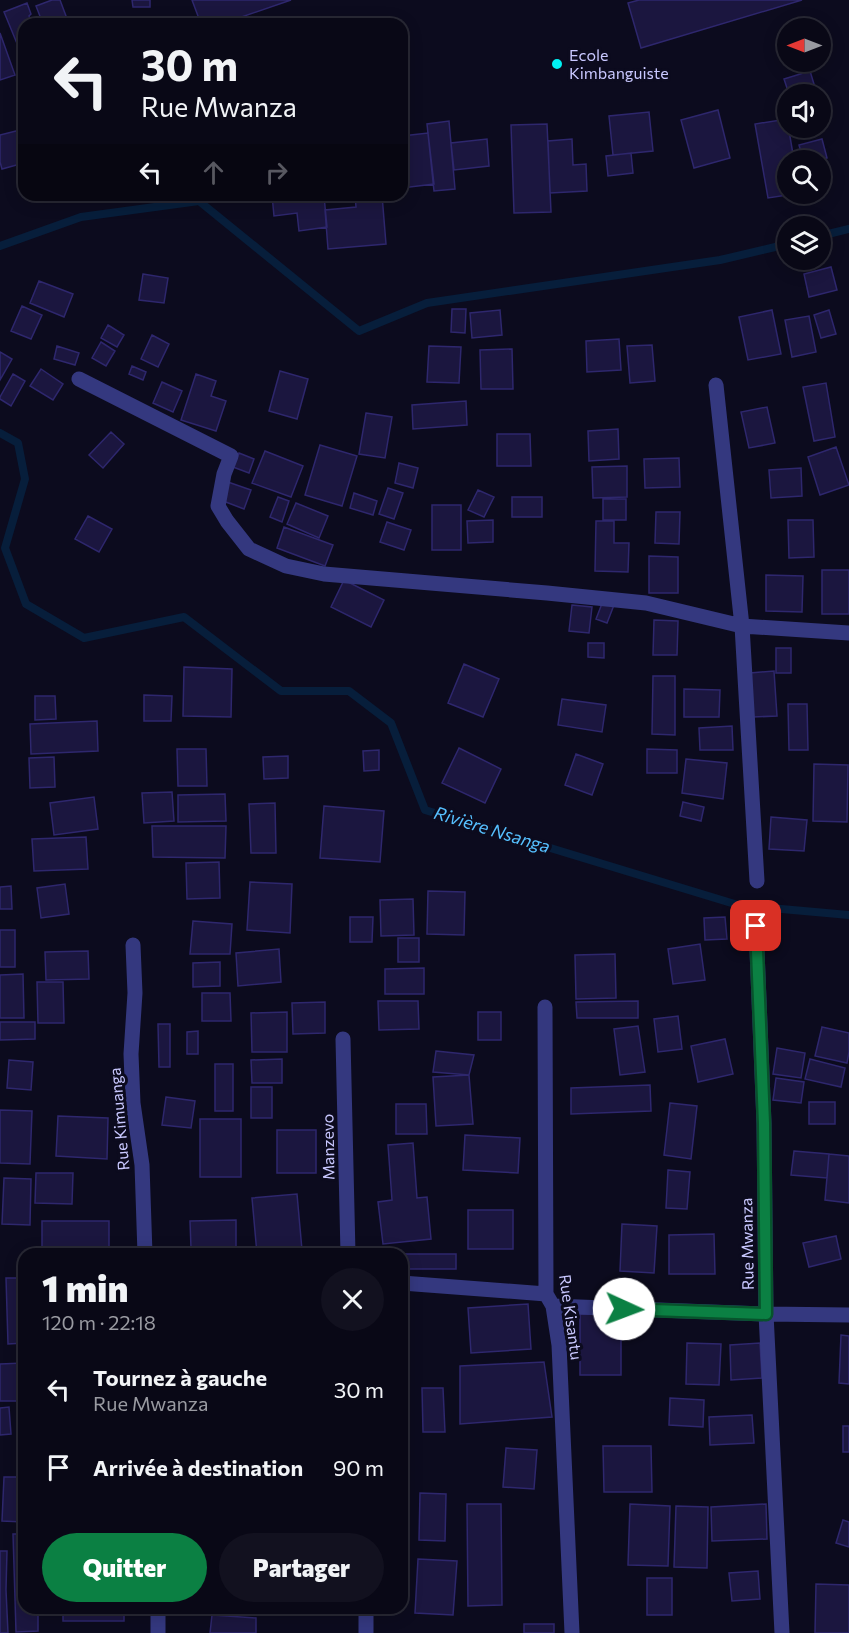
<!DOCTYPE html>
<html lang="fr">
<meta charset="utf-8">
<style>
body{margin:0;font-family:Commissioner,sans-serif;background:#12111f;color:#f1f3f6;height:100vh;display:flex;flex-direction:column;font-size:22px;white-space:nowrap}
*{box-sizing:border-box;margin:0}
p{font-size:20px;color:#999aa1}
.icon{flex:none;width:33px;height:33px;fill:none;stroke:currentColor;stroke-width:2;stroke-linecap:round;stroke-linejoin:round}
.map{position:relative;flex:1;overflow:hidden}
.sheet{position:absolute;left:18px;top:1248px;width:390px;height:366px;display:flex;flex-direction:column;background:#090816;border-radius:18px;box-shadow:0 3px 15px #0003,0 0 0 2px #292935}
.sheet>*{flex:none}
.banner{position:absolute;left:18px;top:18px;width:390px;height:183px;border-radius:18px;box-shadow:0 3px 15px #0003,0 0 0 2px #292935;background:#090816;color:#f1f3f6;overflow:hidden}
.needle{width:39px;rotate:270deg}
.controls{position:absolute;left:777px;top:18px;display:grid;gap:12px}
.controls a{display:grid;place-items:center;width:54px;height:54px;border-radius:50%;background:#090816;box-shadow:0 3px 15px #0003,0 0 0 2px #292935;font-size:30px}
.pin{position:absolute;display:grid;place-items:center;width:51px;height:51px;color:#fff;margin:-26px;border-radius:12px;box-shadow:0 3px 9px #0006}
.me{position:absolute;width:66px;margin:-33px;rotate:92deg;stroke-linejoin:round;filter:drop-shadow(0 0 4px #0008)}
.turn{display:flex;align-items:center;gap:21px;height:126px;padding:0 24px;font-size:27px}
.turn .icon{width:78px;height:78px;stroke-width:2.5}
.turn b{display:block;font-size:42px;line-height:51px}
.lanes{display:flex;align-items:center;height:57px;padding:0 24px;background:#0003;justify-content:center;gap:30px;direction:ltr}
.lanes .off{opacity:.35}
.round{display:grid;place-items:center;flex:none;width:63px;height:63px;border-radius:32px;background:#12111f}
.summary{display:flex;align-items:center;justify-content:space-between;height:102px;padding:0 24px}
h1{font-size:36px;font-weight:800;line-height:45px}
.action{display:flex;gap:12px;margin-top:auto;padding:12px 24px}
.action a{flex:1;height:69px;border-radius:36px;background:#0b8043;color:#fff;font-size:24px;font-weight:800;line-height:69px;text-align:center}
.action a+a{background:#12111f;color:#f1f3f6}
ul{padding:0;list-style:none}
li{display:flex;align-items:center;gap:18px;height:78px;padding:0 24px}
li div{flex:1}
li b{display:block;font-size:22px}
li em{font-style:normal}
.map>svg:first-child{display:block}
</style>
<div class="map">
<svg width="849" height="1633" viewBox="0 0 849 1633">
<rect width="100%" height="100%" fill="#0c0b1e"/>
<g fill="none" stroke-linecap="round" stroke-linejoin="round">
<path stroke="#071e3b" stroke-width="8" d="M820,236L849,229
M0,246L81,217L199,201L359,331L427,303L720,260L788,244
M0,433L18,443L25,479L5,548L26,604L84,638L184,617L281,691H349L391,723L425,810L738,905L849,915"/>
</g>
<path fill="#1b163f" stroke="#2e276d" stroke-width="1.5" d="M52,0H60L69,24H43L36,6Z
M132,0H150V7H133Z
M192,0H291L221,24H201Z
M639,0H802L641,48L628,3Z
M27,3L31,14L29,16L32,24H24V58H23L4,12Z
M0,33L15,75L0,80Z
M810,71L817,94H789L784,79Z
M718,110L730,158L694,168L681,120Z
M649,112L653,151L613,155L609,116Z
M787,119L794,160H788V194H794L768,198L755,124Z
M449,121L455,189L434,191L427,124Z
M547,124L551,212L514,213L511,125Z
M24,129V163L2,169L0,162V135Z
M428,133L434,184L402,188V136Z
M487,139L489,166L454,170L451,143Z
M572,139L573,165L586,164L587,191L550,193L548,141Z
M822,139L827,158L818,160H803L799,145Z
M631,153L633,173L608,176L606,156Z
M272,195H291L292,200L324,196L327,227L299,231L297,213L274,216Z
M355,195H382L386,244L328,249L325,210L356,207Z
M831,267L837,290L809,297L804,274Z
M143,274L168,278L164,303L139,300Z
M39,281L73,294L64,317L30,303Z
M22,306L42,315L31,339L11,331Z
M452,309H466L465,333L451,332Z
M500,310L502,335L472,338L470,313Z
M772,310L781,354L748,360L739,317Z
M829,310L836,334L821,338L814,315Z
M809,316L816,352L792,357L785,320Z
M108,325L124,335L117,347L101,338Z
M152,335L169,344L158,367L141,359Z
M619,339L621,370L587,372L586,341Z
M101,342L115,351L106,366L92,358Z
M652,345L655,381L630,383L627,346Z
M57,346L79,353L75,365L54,359Z
M429,346L461,347L459,383L427,382Z
M512,349L513,389H481L480,350Z
M0,352L12,359L0,380Z
M132,366L146,372L143,380L129,374Z
M41,369L63,384L53,400L30,386Z
M280,371L308,379L297,419L269,411Z
M13,374L25,381L11,406L0,399V397Z
M196,374L216,381L211,396L226,401L216,431L181,420Z
M162,382L182,391L173,412L153,403Z
M826,383L835,437L814,441L803,387Z
M466,401L467,425L413,429L412,405Z
M767,407L775,443L749,448L741,412Z
M366,413L392,417L385,458L359,454Z
M618,429L619,459L589,461L588,431Z
M111,432L124,444L103,468L89,455Z
M497,434H530L531,466H497Z
M320,445L357,456L342,506L305,495Z
M836,447L849,485L820,495L808,457Z
M265,451L303,466L291,497L252,483Z
M239,453L254,459L249,473L233,467Z
M679,458L680,487L645,488L644,459Z
M399,463L418,468L413,488L395,483Z
M627,466V497L593,498L592,467Z
M801,468L802,496L771,498L769,470Z
M225,481L251,490L244,509L218,499Z
M388,488L403,493L394,519L379,514Z
M478,490L494,497L484,517L468,510Z
M354,493L377,501L373,515L350,508Z
M278,497L289,501L282,522L270,517Z
M512,497H542V517H512Z
M603,499H626V520H603Z
M296,503L328,516L319,538L287,524Z
M432,505H461V550H432Z
M656,512H680L679,544L655,543Z
M88,516L112,529L99,552L75,539Z
M493,520V542L468,543L467,521Z
M788,520H813L814,557L789,558Z
M596,521H614V543H629L628,572L595,571Z
M387,522L411,530L404,550L380,542Z
M284,527L333,545L325,566L277,548Z
M649,556L678,557V593H649Z
M822,570H849V614H822Z
M766,575L803,576L802,612L766,611Z
M344,580L384,600L371,627L331,607Z
M603,601L614,605L607,623L596,619Z
M572,605L592,607L589,633L569,631Z
M654,620L678,621L677,655H653Z
M588,643H604V658L588,657Z
M776,648H791V673H776Z
M464,664L499,679L483,717L448,703Z
M184,667L232,669L231,717L183,716Z
M774,671L777,716L753,717L750,673Z
M653,676H675V735L652,734Z
M684,689L720,690L719,717H684Z
M144,695L172,696L171,721H144Z
M35,696H55L56,719L35,720Z
M562,699L606,705L602,732L558,725Z
M788,704H807L808,750H789Z
M97,721L98,751L31,754L30,724Z
M732,726L733,750H700L699,728Z
M459,748L501,769L485,803L442,783Z
M177,749H206L207,786H178Z
M647,749L677,750V773H647Z
M379,750V770L364,771L363,751Z
M576,754L603,764L592,795L565,785Z
M288,756V778L264,779L263,757Z
M54,757L55,787L30,788L29,758Z
M686,759L727,763L723,799L682,793Z
M814,764L848,765L847,822L813,821Z
M172,792L174,821L144,823L142,793Z
M225,794L226,821L178,822V795Z
M94,797L98,829L54,835L50,803Z
M683,802L704,807L701,821L680,816Z
M275,803L276,853H251L249,804Z
M324,806L384,811L380,862L320,858Z
M771,817L807,820L804,851L769,849Z
M152,826H226L225,858L153,857Z
M86,837L88,869L34,871L32,839Z
M219,862L220,898L187,899L186,863Z
M250,882L292,884L290,933L247,930Z
M65,884L69,914L41,918L37,888Z
M11,886L12,909H0V887Z
M428,891L465,892L464,935L427,934Z
M413,899L414,935L381,936L380,900Z
M350,917H373L372,942H350Z
M725,917L727,939L705,940L704,918Z
M193,921L232,924L230,954H190Z
M0,930H15V967H0Z
M398,938H419V962H398Z
M700,944L705,980L673,984L668,949Z
M279,949L281,982L238,986L236,953Z
M88,951L89,979L46,980L45,952Z
M615,954L616,998L576,999L575,955Z
M220,962V986L193,987V963Z
M424,968V994H385V969Z
M23,974L24,1018H0V975Z
M37,982H63L64,1023H38Z
M202,993H230L231,1021H202Z
M378,1001H418L419,1029L379,1030Z
M638,1001V1018H577L576,1002Z
M325,1002V1033L293,1034L292,1003Z
M287,1012V1052H252L251,1013Z
M478,1012H501V1040H478Z
M678,1016L682,1049L658,1052L654,1019Z
M0,1022H35V1039L0,1040Z
M158,1024H170V1067H159Z
M638,1026L645,1072L620,1075L614,1029Z
M822,1027L849,1033V1052L847,1063L815,1056Z
M198,1031V1054H187V1032Z
M725,1039L733,1074L698,1082L691,1046Z
M777,1048L805,1053L801,1078L773,1074Z
M436,1051L474,1055L469,1075L433,1072Z
M282,1059V1083H252L251,1060Z
M810,1059L845,1068L841,1087L805,1079Z
M9,1060L33,1062L31,1090L7,1088Z
M215,1064H233V1111H215Z
M469,1075L473,1124L436,1126L433,1077Z
M776,1078L804,1082L801,1103L773,1100Z
M650,1085L651,1111L571,1114V1088Z
M251,1087H272V1118H251Z
M166,1097L195,1101L191,1128L162,1125Z
M809,1102H835V1124H809Z
M670,1103L697,1106L691,1159L664,1155Z
M396,1104H426L427,1134H396Z
M0,1110L32,1111L30,1164L0,1163Z
M58,1116L108,1118L107,1159L56,1156Z
M200,1119H241V1177H200Z
M277,1130H316V1173H277Z
M465,1135L520,1138L518,1173L463,1170Z
M413,1143L417,1198L427,1197L431,1239L383,1244L378,1202L392,1200L388,1145Z
M794,1151L829,1154L827,1178L791,1175Z
M829,1154L849,1156V1203L825,1200Z
M668,1170L690,1172L687,1209L666,1208Z
M36,1173H73L72,1204L35,1203Z
M4,1178L31,1179L30,1225L2,1224Z
M297,1194L302,1250L257,1254L252,1198Z
M468,1210H513V1249H468Z
M236,1220V1247L191,1248L190,1221Z
M42,1221H109V1254H42Z
M622,1224L657,1226L654,1273L620,1271Z
M714,1234L715,1274H669V1235Z
M836,1236L841,1259L809,1267L803,1243Z
M391,1249V1254H357V1250Z
M403,1254H456V1269H403Z
M6,1278H24V1343L8,1344Z
M528,1304L531,1349L471,1353L468,1308Z
M580,1314H621V1375H580Z
M841,1335L849,1336V1384L839,1383Z
M687,1343L721,1344L719,1385L686,1384Z
M760,1343L762,1378L731,1380L730,1345Z
M544,1362L552,1417L460,1424V1366Z
M23,1363V1401H0V1364Z
M422,1388H443L445,1432H423Z
M670,1398L704,1400L703,1427L669,1425Z
M9,1407L11,1434L0,1435V1408Z
M752,1415L754,1443L710,1445L709,1417Z
M843,1426H849V1452H843Z
M18,1432H24V1466L17,1465Z
M603,1446H651L652,1492H604Z
M506,1448L537,1450L534,1489L503,1487Z
M4,1477H24V1522L2,1521Z
M420,1493L446,1494L445,1541L419,1540Z
M467,1504H501L502,1605L468,1606Z
M630,1504L670,1506L668,1566L628,1565Z
M766,1504L767,1539L712,1541L711,1507Z
M676,1506L708,1507L707,1568L674,1567Z
M843,1520L849,1522V1547L836,1543Z
M13,1534H24V1608H38V1631L16,1632Z
M0,1551H7L6,1590L8,1633H0Z
M418,1559L457,1561L453,1615L415,1613Z
M758,1571L760,1599L732,1601L729,1573Z
M647,1578H672V1615H647Z
M816,1584L849,1585V1633H815Z
M63,1608H124V1621H63Z
M298,1608H352V1613H298Z
M212,1615L256,1618V1633H210Z
M524,1624H554V1633H524Z"/>
<g fill="none" stroke-linecap="round" stroke-linejoin="round">
<path stroke="#34387f" stroke-width="15" d="M79,379L231,456L224,474L218,506L227,521L249,549L286,566L324,574L547,593L646,603L742,626L849,633
M716,385L742,626L757,881
M756,926L764,1123L766,1314L782,1633
M133,945L135,993L131,1054L133,1103L142,1165L145,1254
M545,1007L546,1294L553,1306L559,1345L572,1633
M343,1039L348,1254
M402,1283L546,1294
M553,1306L766,1314L849,1315
M158,1608V1633
M366,1608V1633"/>
</g>
<g fill="none" stroke-linecap="round" stroke-linejoin="round">
<defs>
<path id="route" d="M624,1309L766,1314L764,1123L756,926"/>
</defs>
<use href="#route" stroke="#07532c" stroke-width="15"/>
<use href="#route" stroke="#0b8043" stroke-width="10"/>
</g>
<circle fill="#00f1f3" stroke="#0c0b1e" stroke-width="2" cx="557" cy="64" r="6"/>
<g text-anchor="middle" stroke-width="6" stroke-linejoin="round" paint-order="stroke">
<g font-size="16" fill="#c9c8ff" stroke="#0c0b1e" text-anchor="start">
<text x="569" y="61">Ecole<tspan x="569" dy="18">Kimbanguiste</tspan></text>
</g>
<g font-size="16" fill="#c9c8ff" stroke="#0c0b1e">
<text transform="translate(119 1119) rotate(-95)" y="6">Rue Kimuanga</text>
<text transform="translate(328 1147) rotate(-91)" y="6">Manzevo</text>
<text transform="translate(747 1244) rotate(-91)" y="6">Rue Mwanza</text>
<text transform="translate(571 1317) rotate(82)" y="6">Rue Kisantu</text>
</g>
<g font-size="18" font-style="italic" fill="#56c0ff" stroke="#0c0b1e">
<text transform="translate(492 830) rotate(17)" y="6">Rivière Nsanga</text>
</g>
</g>
</svg>
<div class="controls">
<a><svg class="needle" viewBox="-14 -14 28 28"><path d="M0-13l5 13h-10z" fill="#e53935"/><path d="M0 13l5-13h-10z" fill="#999aa1"/></svg></a>
<a><svg class="icon" aria-label="sound" viewBox="0 0 24 24"><path d="M4 9h4l5-4v14l-5-4H4zM17 9q2 3 0 6"/></svg></a>
<a><svg class="icon" aria-label="search" viewBox="0 0 24 24"><circle cx="10" cy="10" r="6"/><path d="M15 15l6 6"/></svg></a>
<a><svg class="icon" aria-label="layers" viewBox="0 0 24 24"><path d="M12 4l9 5-9 5-9-5zM3 14l9 5 9-5"/></svg></a>
</div>
<div class="pin" style="left:756px;top:926px;background:#d93025"><svg class="icon" aria-label="arrive" viewBox="0 0 24 24"><path d="M6 21V4h12l-3 4 3 4H6"/></svg></div>
<svg class="me" style="left:624px;top:1309px" viewBox="-20 -20 40 40"><circle r="19" fill="#fff"/><path d="M0-13L10 11 0 6-10 11z" fill="#0b8043"/></svg>
<div class="banner">
<div class="turn"><svg class="icon" aria-label="left" viewBox="0 0 24 24"><path d="M17 20v-9H6M10 6l-5 5 5 5"/></svg><div><b>30 m</b>Rue Mwanza</div></div>
<div class="lanes"><svg class="icon" aria-label="left" viewBox="0 0 24 24"><path d="M17 20v-9H6M10 6l-5 5 5 5"/></svg><svg class="icon off" aria-label="ahead" viewBox="0 0 24 24"><path d="M12 20V5M6 11l6-6 6 6"/></svg><svg class="icon off" aria-label="right" viewBox="0 0 24 24"><path d="M7 20v-9h11M14 6l5 5-5 5"/></svg></div>
</div>
<section class="sheet">
<div class="summary"><div><h1>1 min</h1><p>120 m · 22:18</p></div><a class="round"><svg class="icon" aria-label="close" viewBox="0 0 24 24"><path d="M6 6l12 12M18 6L6 18"/></svg></a></div>
<ul>
<li><svg class="icon" aria-label="left" viewBox="0 0 24 24"><path d="M17 20v-9H6M10 6l-5 5 5 5"/></svg><div><b>Tournez à gauche</b><p>Rue Mwanza</p></div><em>30 m</em></li>
<li><svg class="icon" aria-label="arrive" viewBox="0 0 24 24"><path d="M6 21V4h12l-3 4 3 4H6"/></svg><div><b>Arrivée à destination</b></div><em>90 m</em></li>
</ul>
<div class="action"><a>Quitter</a><a>Partager</a></div>
</section>
</div>
